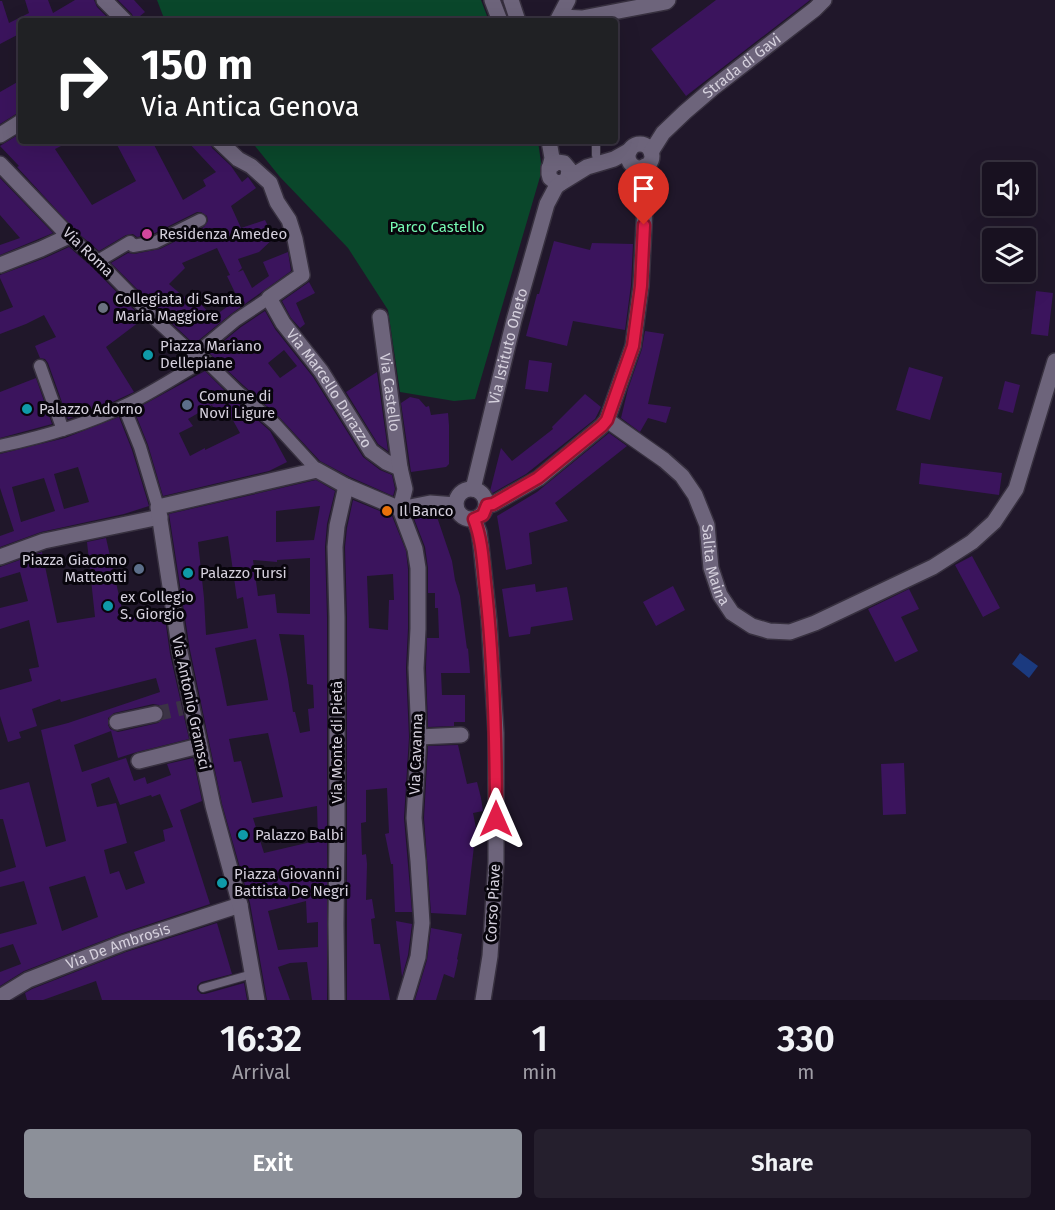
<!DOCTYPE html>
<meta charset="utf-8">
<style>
body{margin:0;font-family:"Fira Sans",sans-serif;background:#251f2d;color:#f1f3f6;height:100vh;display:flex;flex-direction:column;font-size:22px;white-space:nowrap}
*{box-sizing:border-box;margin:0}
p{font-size:20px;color:#9f9da5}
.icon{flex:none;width:33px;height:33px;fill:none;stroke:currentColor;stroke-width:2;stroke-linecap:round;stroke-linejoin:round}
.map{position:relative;height:1000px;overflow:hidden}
.details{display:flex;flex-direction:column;background:#181120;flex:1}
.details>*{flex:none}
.guide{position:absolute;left:18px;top:18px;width:600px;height:126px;border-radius:6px;box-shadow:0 6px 24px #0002,0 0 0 2px #36313e;background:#202124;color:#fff;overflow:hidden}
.fabs{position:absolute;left:982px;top:162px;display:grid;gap:12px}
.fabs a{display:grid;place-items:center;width:54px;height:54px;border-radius:6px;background:#181120;box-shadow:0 6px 24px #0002,0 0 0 2px #36313e;font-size:30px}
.pin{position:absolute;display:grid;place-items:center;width:51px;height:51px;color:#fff;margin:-62px -26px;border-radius:50% 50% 50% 0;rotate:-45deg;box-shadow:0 0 6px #0007}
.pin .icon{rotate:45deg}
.me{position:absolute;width:66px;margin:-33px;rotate:0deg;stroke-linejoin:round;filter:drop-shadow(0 0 4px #0008)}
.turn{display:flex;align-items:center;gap:21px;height:126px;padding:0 24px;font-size:27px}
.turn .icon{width:78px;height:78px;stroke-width:2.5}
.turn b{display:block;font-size:42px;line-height:51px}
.eta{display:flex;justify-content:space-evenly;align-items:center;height:102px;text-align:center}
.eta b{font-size:36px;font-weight:600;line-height:42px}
.button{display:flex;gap:12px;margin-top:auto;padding:12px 24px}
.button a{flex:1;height:69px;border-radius:6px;background:#8c9099;color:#fff;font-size:24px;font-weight:600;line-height:69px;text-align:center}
.button a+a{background:#251f2d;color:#f1f3f6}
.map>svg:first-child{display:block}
</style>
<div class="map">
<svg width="1055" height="1000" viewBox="0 0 1055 1000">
<rect width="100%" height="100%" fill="#20172a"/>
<path fill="#0a472b" d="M157,0H481L489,21H165Z
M251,141H538L542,170L475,399L454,401L400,392L388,310L348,248L280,177Z"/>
<path fill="#1b3a7f" d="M1020,653L1038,666L1029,678L1012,664Z"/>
<path fill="#3b145d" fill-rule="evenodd" d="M25,0H48L53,13L75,0H94L97,7L111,21H97L93,16L85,21H21V33L0,44V1H2L9,23L29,13Z
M118,0H134L145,12L134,21L132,14Z
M716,0H810L686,96L651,49Z
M21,80V112L16,114L0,124V92Z
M21,133V141H71L55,149L92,205L136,181L115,141H152L183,200L206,186L203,180L216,172L187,141H210L212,148L231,166L242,182L248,177L256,188L231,206L241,228L265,220L274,238L259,252L238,259L242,268L238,272L243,270L252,288L269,276L263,262L288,252L291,271L231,314L194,344L163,315L111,263L128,253L134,254L160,249L204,227L208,221L207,216L201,212H197L153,234L137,237L133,234L126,235L99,251L78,233L17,167L19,166L0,146ZM217,248L230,275L227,276L238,299L213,317L191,294L184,297L169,284L185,268L182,263Z
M0,178L53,233L0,255V245L20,238L0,215Z
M554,241L590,250L592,243L633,244L631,285L625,330L573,321L567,346L526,336L537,294H539Z
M69,247L92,267L143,319L106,347L134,392L106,405L68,419L48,363L45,359L40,358L35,346L56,337L44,315L26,324L0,334V312L13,307L0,278V275L45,258Z
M309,282L315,293L296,303L305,324L300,328L291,318L282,301Z
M1036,291L1053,293L1048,336L1031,334Z
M265,311L275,329L313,377L363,457L380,470L392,475L395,489L393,496L350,477L320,461L280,418L243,385L209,353L241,327ZM284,350L297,366L280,378L268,363Z
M645,331L664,334L648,404L671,407L666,423L648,418L640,432L621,418L628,389L642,349Z
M529,360L552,363L548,392L525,389Z
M909,367L943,377L930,420L896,410Z
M205,371L231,397L270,431L287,462L269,471L163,496L148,445L134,410ZM212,405L219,420L230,415L240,433L205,450V448L190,456L179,433L193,426L188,419Z
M377,372L388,451L378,444L346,392Z
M36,378L52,424L0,438V392Z
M1005,381L1020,385L1013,413L998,409Z
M585,394L601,407L595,419L526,474L489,495L501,448L512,461L553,429L552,427Z
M410,397L419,399L426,407L429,406L431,415L448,413L449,425V464L446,467L411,472L401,403Z
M119,417L132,450L149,506L124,514L41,532L0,547V536L14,531L0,488V454L65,438ZM78,467L89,502L64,509L54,474ZM44,478L55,511L21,522L12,487Z
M609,433L627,446L555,503L568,521L529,533L532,564L506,570L497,516L537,492Z
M921,463L1002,473L999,495L919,484Z
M316,480L335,491L327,524L325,547L327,617V1000H312L307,962L290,963L278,967L290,1000H267L250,903L222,804L190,650L169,514ZM320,506L314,540L276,542V511ZM228,536L237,599L243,597L248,628L206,635L204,598L198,542ZM310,558V614L277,613L275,594L258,596L253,560L277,562V560ZM279,634L304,635L307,684L313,685L314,708L308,709L310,731L300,733L295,712H293L288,679ZM256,639L268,700L227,706L215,648ZM268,733L283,797L252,803L241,761L234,762L229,739ZM317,806L318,839L311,840V842L264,853L253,818ZM306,901L307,923L318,922V947L278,950L268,911Z
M353,500L392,516L406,551L408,569V629L406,668L409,737L404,818L412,912H395L393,864H391L385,834L389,833L387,788L366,790V822L361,823L362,855L366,854L367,864L366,900L372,899L375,918L371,919L374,944H380L390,1000H347V617L345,547L347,528ZM393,574L394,600H389L388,630L369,628L367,576Z
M430,513L436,514L452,561L455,580L460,596L467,649L468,648L470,673H441L442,695H465V722H454V726L428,727L426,668L427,638H439L438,608H435V593H428V568L425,547L413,516Z
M106,538L124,618L164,611L170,654L189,739L137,752L118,758L111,731L74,745L82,772L126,758L134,781L145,777L147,784L171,775L167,764L193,758L202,801L180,810L210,904L120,934L24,971L0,986V972L21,964L13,944L0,948V934L37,924L24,881L0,887V872L16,867L3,819H0V790L29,782L46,847L66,841L41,730L68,723L160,692L156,678L61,702L60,699L32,709L37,726L19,732L21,738L8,742L0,716V690L32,681L29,669L39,667L29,620L0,629V608L28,601L20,572L0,578V567L42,552L57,623L95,617L87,542ZM153,704L159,705L164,711V718L158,723L118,732L110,729L108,725V718L114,713ZM109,777L120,805L151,795L152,797L160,794L173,827L163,830L165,841L134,852L145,883L126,890L119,871L110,874L104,850L127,843L116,803L97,807L91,784ZM85,876L98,917L62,931L49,887Z
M972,556L1000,608L983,617L955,565Z
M535,584L536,592L567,587L573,620L531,627L530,634L509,637L502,589Z
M673,586L685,610L656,626L643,602Z
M909,589L919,609L901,617L918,651L895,662L868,609Z
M458,745L467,784L477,782L481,798L483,811L473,813L477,833V846H474L466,915L431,913L424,818L428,746Z
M904,763L906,814L883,815L881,764Z
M396,921L412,924L408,955L402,977Z
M217,923L232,974L201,982L197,986V990L201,994H205L244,983L247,1000H102L96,981L43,1000H27L25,993L32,989L126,952Z
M431,928L462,934L457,959L458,960L454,978L444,974L436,1000H415L427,960Z"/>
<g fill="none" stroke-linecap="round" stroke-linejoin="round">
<path stroke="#3b3345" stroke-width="15" stroke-dasharray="15 8" stroke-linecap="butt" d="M155,714L182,708"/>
<defs>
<path id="service" d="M596,141V155L599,164
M203,988L252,974"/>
<path id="pedestrian" d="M69,236L98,261L157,321L194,355L205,360L237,391L275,424L317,470
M98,261L130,242L133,246L156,242L200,220
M194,355L236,320L269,298
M40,366L63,430
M124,407L140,447L158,507
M0,446C42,437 85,425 124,406C152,393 178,375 205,360"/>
<g id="minor">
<path d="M104,0L125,21"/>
<path d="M511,0L518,21"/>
<path d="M561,17L582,18L666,2L668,0"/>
<path d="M557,21L568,0"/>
<path d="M0,135L21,122"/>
<path id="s1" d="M219,141L238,159L251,166L270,183L277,202L289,220L295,239L302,275L269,298L283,323L321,371L371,451L386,462L400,468"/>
<path d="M0,164L69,236L41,249L0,265"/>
<path id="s2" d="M380,317L400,468L405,489L400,509L430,503L456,505"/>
<path id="s3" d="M607,420L664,460L682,476L695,495L707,525L711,568L720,595L732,613L752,626L769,631L790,632L815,623L933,567L972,542L994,522L1016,489L1055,361"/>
<path d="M487,505L493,504L539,478L602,426L607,420L633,346L641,286L646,185L645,166"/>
<path d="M0,557L44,541L160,517"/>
<path d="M117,722L155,714"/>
<path d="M419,737L461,735"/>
<path d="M139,761L199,746"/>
<path id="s4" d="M0,997L28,980L123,943L240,905"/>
<path d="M257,1000L240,905L213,806L180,652L158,507L317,470L346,486L400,509L415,549L418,568V629L416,668L419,737L414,818L418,861L422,923L418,957L405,1000"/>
<path d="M337,1000L336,924L337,835V617L335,547L337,526L346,486"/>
</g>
<g id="secondary">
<path d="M492,0L500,21"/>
<path d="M549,141L552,158L550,166"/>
<circle cx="640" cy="156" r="12"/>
<path id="s5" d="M651,152L663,133L685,112L713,88L815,9L824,0"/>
<path d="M568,177L569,169L564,163L557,162L549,168V174L550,178L555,182L561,183L587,167L614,159L630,150"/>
<circle cx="471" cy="504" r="15"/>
<path id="s6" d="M473,489L514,320L547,204L556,187L561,183"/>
<path d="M474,519L479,532L481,546L489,621L496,733V862L490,956L483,1000"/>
</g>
</defs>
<use href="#service" stroke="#37303f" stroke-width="10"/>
<use href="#pedestrian" stroke="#37303f" stroke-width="15"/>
<use href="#minor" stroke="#37303f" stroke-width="18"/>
<use href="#secondary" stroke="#37303f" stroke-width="18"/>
<use href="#service" stroke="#6d647b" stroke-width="8"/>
<use href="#pedestrian" stroke="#6d647b" stroke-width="12"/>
<use href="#minor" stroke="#6d647b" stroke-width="15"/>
<use href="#secondary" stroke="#6d647b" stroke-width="15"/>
</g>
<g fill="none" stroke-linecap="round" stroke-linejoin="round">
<defs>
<path id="route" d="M496,819C496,743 494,667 486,591C483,567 483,542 474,519L483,515L487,505L493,504L538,478L602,426L607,420L633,346L641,286L644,225"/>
</defs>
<use href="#route" stroke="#92132f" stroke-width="15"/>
<use href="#route" stroke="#e11d48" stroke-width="10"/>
</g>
<circle fill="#d1479c" stroke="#08050c" stroke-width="2" cx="147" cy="234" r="6"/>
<circle fill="#6b7280" stroke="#08050c" stroke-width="2" cx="103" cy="308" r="6"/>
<g fill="#0f9aa8" stroke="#08050c" stroke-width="2">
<circle cx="148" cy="355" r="6"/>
<circle cx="27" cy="409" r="6"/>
<circle cx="188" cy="573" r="6"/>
<circle cx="108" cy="606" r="6"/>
<circle cx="243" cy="835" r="6"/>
<circle cx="222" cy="883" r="6"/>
</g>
<g fill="#5c6f8a" stroke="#08050c" stroke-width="2">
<circle cx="187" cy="405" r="6"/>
<circle cx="139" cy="569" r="6"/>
</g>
<circle fill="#e8710a" stroke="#08050c" stroke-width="2" cx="387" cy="511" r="6"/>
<g text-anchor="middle" stroke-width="6" stroke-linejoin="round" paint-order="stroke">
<g font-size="15" fill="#d5d0dd" stroke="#08050c">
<text dy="5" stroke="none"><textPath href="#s5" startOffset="126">Strada di Gavi</textPath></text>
<text transform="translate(88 252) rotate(44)" y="5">Via Roma</text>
<text dy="5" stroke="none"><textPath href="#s6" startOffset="147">Via Istituto Oneto</textPath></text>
<text dy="5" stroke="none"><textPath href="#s1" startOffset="314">Via Marcello Durazzo</textPath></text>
<text dy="5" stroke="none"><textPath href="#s2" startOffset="76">Via Castello</textPath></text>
<text dy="5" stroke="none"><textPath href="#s3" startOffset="190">Salita Maina</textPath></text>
<text transform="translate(191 703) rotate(78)" y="5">Via Antonio Gramsci</text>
<text transform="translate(337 742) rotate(-90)" y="5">Via Monte di Pietà</text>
<text transform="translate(416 754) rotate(-88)" y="5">Via Cavanna</text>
<text transform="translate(493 903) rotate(-87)" y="5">Corso Piave</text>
<text dy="5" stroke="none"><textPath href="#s4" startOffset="129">Via De Ambrosis</textPath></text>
</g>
<g font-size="15" fill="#76fab3" stroke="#08050c">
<text x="437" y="232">Parco Castello</text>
</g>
<g font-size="15" fill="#d5d0dd" stroke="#08050c" text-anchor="start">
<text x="159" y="239">Residenza Amedeo</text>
<text x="115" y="304">Collegiata di Santa<tspan x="115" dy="17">Maria Maggiore</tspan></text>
<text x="160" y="351">Piazza Mariano<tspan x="160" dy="17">Dellepiane</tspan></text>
<text x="199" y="401">Comune di<tspan x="199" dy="17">Novi Ligure</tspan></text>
<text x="39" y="414">Palazzo Adorno</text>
<text x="399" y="516">Il Banco</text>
<text x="127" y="565" text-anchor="end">Piazza Giacomo<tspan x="127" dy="17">Matteotti</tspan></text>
<text x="200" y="578">Palazzo Tursi</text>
<text x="120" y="602">ex Collegio<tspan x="120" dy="17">S. Giorgio</tspan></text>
<text x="255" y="840">Palazzo Balbi</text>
<text x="234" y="879">Piazza Giovanni<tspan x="234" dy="17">Battista De Negri</tspan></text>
</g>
</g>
</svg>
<div class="fabs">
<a><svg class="icon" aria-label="sound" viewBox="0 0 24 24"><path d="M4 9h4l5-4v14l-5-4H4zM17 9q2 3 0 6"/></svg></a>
<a><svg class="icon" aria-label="layers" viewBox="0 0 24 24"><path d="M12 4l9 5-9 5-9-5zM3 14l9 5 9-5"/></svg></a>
</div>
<div class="pin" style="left:644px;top:225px;background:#d93025"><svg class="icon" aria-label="arrive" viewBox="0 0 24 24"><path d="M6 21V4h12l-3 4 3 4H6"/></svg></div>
<svg class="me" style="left:496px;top:819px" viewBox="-20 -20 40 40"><path d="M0-17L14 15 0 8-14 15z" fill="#e11d48" stroke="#fff" stroke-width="4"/></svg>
<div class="guide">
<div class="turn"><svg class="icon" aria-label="right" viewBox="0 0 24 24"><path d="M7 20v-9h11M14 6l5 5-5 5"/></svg><div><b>150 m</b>Via Antica Genova</div></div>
</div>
</div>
<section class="details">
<div class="eta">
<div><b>16:32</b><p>Arrival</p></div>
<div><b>1</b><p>min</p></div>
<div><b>330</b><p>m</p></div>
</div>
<div class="button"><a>Exit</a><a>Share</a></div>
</section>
